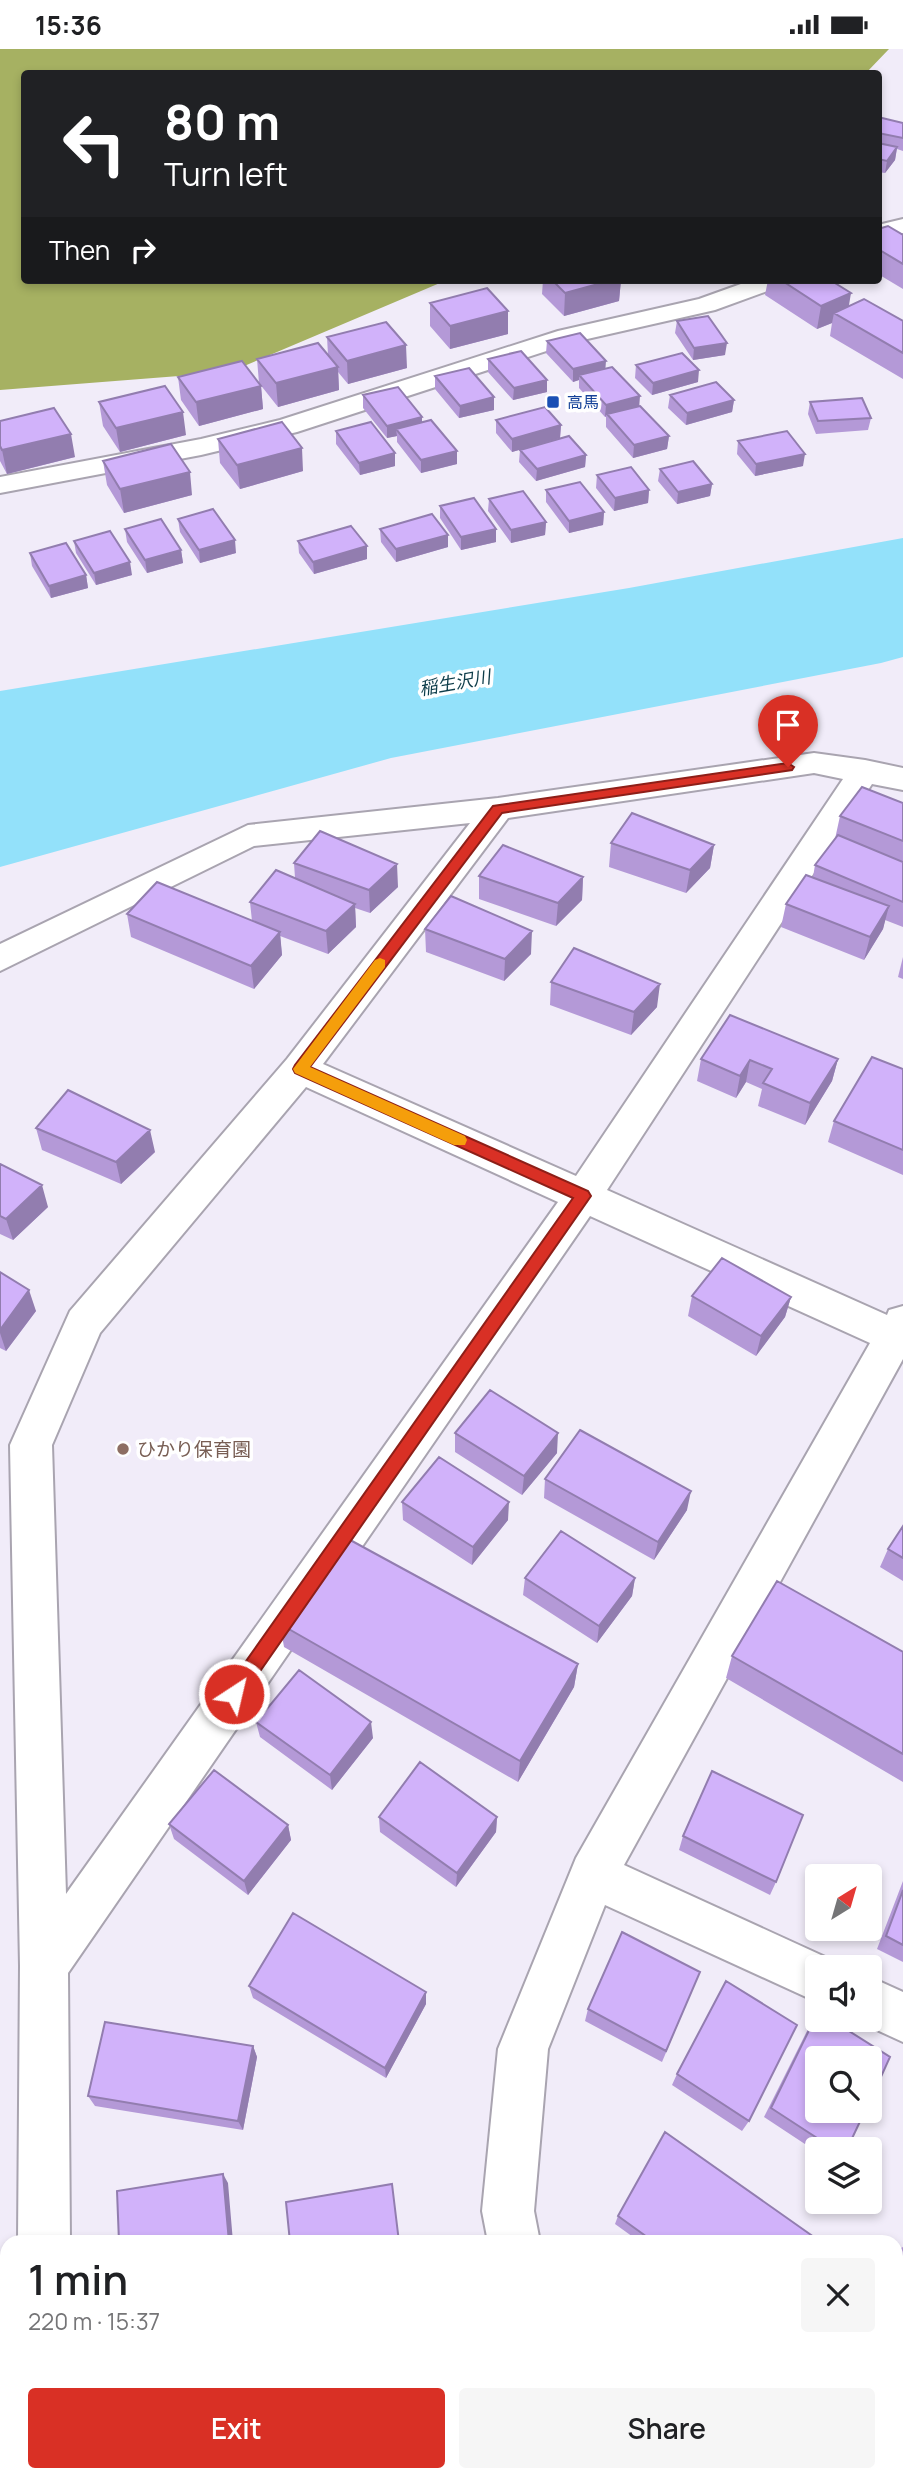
<!DOCTYPE html>
<meta charset="utf-8">
<style>
body{margin:0;font-family:Manrope,"Noto Sans JP",sans-serif;background:#f6f6f6;color:#202124;height:100vh;display:flex;flex-direction:column;font-size:26px;white-space:nowrap}
*{box-sizing:border-box;margin:0}
p{font-size:23px;color:#757577}
.icon{flex:none;width:38px;height:38px;fill:none;stroke:currentColor;stroke-width:2;stroke-linecap:round;stroke-linejoin:round}
.map{position:relative;flex:1;overflow:hidden}
.details{position:absolute;left:0px;top:2186px;width:903px;height:247px;display:flex;flex-direction:column;background:#fff;border-radius:21px 21px 0 0;box-shadow:0 4px 10px #0003}
.details>*{flex:none}
.top-card{position:absolute;left:21px;top:21px;width:861px;height:214px;border-radius:7px;box-shadow:0 4px 10px #0003;background:#202124;color:#fff;overflow:hidden}
.needle{width:46px;rotate:37deg}
.controls{position:absolute;left:805px;top:1815px;display:grid;gap:14px}
.controls a{display:grid;place-items:center;width:77px;height:77px;border-radius:7px;background:#fff;box-shadow:0 4px 10px #0003;font-size:35px}
.pin{position:absolute;display:grid;place-items:center;width:60px;height:60px;color:#fff;margin:-72px -30px;border-radius:50% 50% 50% 0;rotate:-45deg;box-shadow:0 0 7px #0007}
.pin .icon{rotate:45deg}
.me{position:absolute;width:77px;margin:-38px;rotate:35deg;stroke-linejoin:round;filter:drop-shadow(0 0 5px #0008)}
.turn{display:flex;align-items:center;gap:24px;height:147px;padding:0 28px;font-size:32px}
.turn .icon{width:91px;height:91px;stroke-width:2.5}
.turn b{display:block;font-size:49px;line-height:60px}
.then{display:flex;align-items:center;height:66px;padding:0 28px;background:#0003;gap:14px;font-size:26px}
.round{display:grid;place-items:center;flex:none;width:74px;height:74px;border-radius:7px;background:#f6f6f6}
.overview{display:flex;align-items:center;justify-content:space-between;height:119px;padding:0 28px}
h1{font-size:42px;font-weight:600;line-height:52px}
.action{display:flex;gap:14px;margin-top:auto;padding:14px 28px}
.action a{flex:1;height:80px;border-radius:7px;background:#d93025;color:#fff;font-size:28px;font-weight:600;line-height:80px;text-align:center}
.action a+a{background:#f6f6f6;color:#202124}
.status{display:flex;justify-content:space-between;align-items:center;height:49px;padding:0 35px;background:#fff;direction:ltr}
.status svg{height:19px;fill:currentColor}
.map>svg:first-child{display:block}
</style>
<div class="status"><b>15:36</b><svg viewBox="0 0 49 12"><path d="M0 12V9h3v3zM5 12V6h3v6zM10 12V3h3v9zM15 12V0h3v12zM26 1h20v11H26zM47 4h2v5h-2z"/></svg></div>
<div class="map">
<svg width="903" height="2432" viewBox="0 0 903 2432">
<rect width="100%" height="100%" fill="#f1ecf9"/>
<path fill="#a6b162" d="M0,0H889L866,24H24V231H447L230,323L0,341Z"/>
<path fill="#93e1fa" d="M903,489V608L881,614L391,709L0,818V642L629,539Z"/>
<g fill="none" stroke-linecap="round" stroke-linejoin="round">
<defs>
<path id="street" d="M814,704L865,711L903,719V741L872,735L607,1141L887,1266L889,1261L903,1257V1310L624,1816L834,1912L837,1918H817V1953L605,1856L548,2000L534,2162L540,2193H488L482,2162L498,2000L576,1809L870,1294L590,1167L68,1924L70,2193H18L20,1917L10,1396L70,1262L287,1010L470,774L254,797L0,922V895L248,776L498,749ZM814,724L843,730L576,1127L323,1015L508,769ZM306,1038L558,1153L66,1845L52,1396L100,1284Z
M870,1928L903,1943V1993L853,1970H870Z
M16,2426H72V2432H16Z
M524,2426H580L581,2432H525Z"/>
<path id="secondary" d="M903,170V184L878,191V176Z
M752,231H787L784,236L715,261L574,293L297,383L201,406L0,444V428L201,390L280,371L558,282L699,250Z"/>
</defs>
<use href="#street" stroke="#a9a4b0" stroke-width="4"/>
<use href="#secondary" stroke="#a9a4b0" stroke-width="4"/>
<use href="#street" fill="#fff" fill-rule="evenodd"/>
<use href="#secondary" fill="#fff" fill-rule="evenodd"/>
</g>
<path fill="#b499d7" d="M878,68L903,74V102L897,100L895,111L885,124L878,123Z
M878,180L903,186V240L878,225Z
M543,231H621L619,252L564,267L542,245Z
M768,231H830L849,256L903,272V330L830,287L832,274L817,280L765,246Z
M430,254L508,262V285L450,300L430,277Z
M677,272L725,306L693,311L675,284Z
M327,288L407,319L348,335L338,323L339,341L278,358L259,334L257,310L328,306Z
M547,292L605,320L669,387L667,400L633,409L606,378V368H605L579,339V331L573,333L546,304Z
M488,310L547,331V343L513,351L488,323Z
M636,316L698,333L652,346L635,329Z
M435,327L494,361L459,369L435,340Z
M178,328L261,337L263,360L199,377L181,351Z
M363,346L422,368V374L457,415L421,424L397,393V387L387,389L363,359Z
M670,346L734,351L732,363L686,376L668,359Z
M99,353L186,386L120,403L103,377Z
M810,353L871,369L868,381L816,385L808,365Z
M496,371L561,376L560,389L512,403L496,384Z
M0,372L75,408L7,425L0,412Z
M336,382L395,404V417L360,426L336,395Z
M218,390L303,422L240,440L220,414Z
M738,392L803,417L755,427L737,405Z
M520,401L586,406L585,418L536,432L519,413Z
M103,412L192,446L124,464L107,436Z
M660,420L712,435L710,447L677,455L658,432Z
M597,426L649,441L648,454L614,462L596,439Z
M546,441L604,463L603,476L569,484L546,453Z
M489,450L546,473L545,486L511,494L488,462Z
M440,457L496,493L461,501L440,469Z
M178,470L236,504L200,514L180,483Z
M125,480L181,501L183,514L147,524L127,493Z
M380,480L448,486V498L396,513L381,493Z
M74,492L132,526L96,536L76,504Z
M298,492L367,510L314,525L299,504Z
M30,504L86,526L88,539L51,549L32,517Z
M903,754V878L885,871L883,880L864,911L781,878L786,855L813,828L815,816L835,790L840,767Z
M611,794L714,796L710,819L686,844L609,818Z
M294,814L398,838L370,864L355,859L356,878L328,905L280,887L282,906L254,940L131,888L127,865L252,872L250,853L295,829Z
M479,827L583,828L582,851L556,877L479,850Z
M425,880L531,905L504,932L426,903Z
M903,908V930L898,928Z
M551,933L657,958L631,986L550,956Z
M701,1010H838L832,1032L805,1076L758,1057L762,1040L746,1033L736,1049L697,1032Z
M903,1020V1126L828,1093L834,1072Z
M36,1079L155,1103L121,1135L42,1101Z
M0,1115L48,1158L13,1191L0,1185Z
M0,1223L36,1262L6,1302L0,1299Z
M692,1247L791,1248L785,1268L756,1307L688,1267Z
M455,1384L557,1404L522,1446L455,1403Z
M545,1430L687,1461L654,1511L544,1449Z
M402,1453L508,1471L472,1516L403,1471Z
M903,1477V1532L880,1518L888,1500Z
M525,1529H635L632,1547L597,1594L523,1546Z
M280,1575L578,1615L574,1638L518,1733L284,1598Z
M903,1603V1733L726,1629L732,1607Z
M256,1673L373,1689L332,1741L260,1688Z
M379,1768H497L496,1783L456,1838L380,1783Z
M169,1775L288,1776L291,1791L248,1846L174,1790Z
M683,1787L776,1833L770,1846L679,1801Z
M903,1832V1913L877,1900Z
M700,1923L662,2013L585,1972L588,1960Z
M249,1937L426,1943V1955L386,2029L253,1949Z
M817,1964L847,2100H817V2103L764,2068L811,1974Z
M253,1997L257,2008L243,2081L95,2057L88,2047Z
M677,2025L749,2072L742,2082L672,2036Z
M618,2167L821,2193H640L615,2175Z
M903,2198V2380L896,2375V2208L899,2200Z"/>
<path fill="#927daf" d="M897,98L895,111L885,124L887,112Z
M613,231H621L619,252L564,267L565,244Z
M851,244L847,268L834,264L832,274L817,280L821,257Z
M508,262V285L450,300V277Z
M727,294L725,306L693,311L694,299Z
M406,296L407,319L348,335L347,312Z
M606,312L605,325L579,326V331L573,333V320Z
M338,318L339,341L278,358L276,334Z
M699,321L698,333L652,346L653,334Z
M547,331V343L513,351L514,339Z
M261,337L263,360L199,377L196,353Z
M640,347L639,360L607,365L605,368L606,356Z
M494,348V361L459,369L460,357Z
M734,351L732,363L686,376L687,364Z
M183,363L186,386L120,403L116,379Z
M422,368V380H396L397,387L387,389V377Z
M561,376L560,389L512,403V390Z
M71,385L75,408L7,425L2,401Z
M669,387L667,400L633,409L634,396Z
M302,399L303,422L240,440L237,416Z
M457,402V415L421,424V411Z
M395,404V417L360,426L359,414Z
M805,405L803,417L755,427L756,415Z
M586,406L585,418L536,432L537,420Z
M190,423L192,446L124,464L120,440Z
M712,435L710,447L677,455L678,443Z
M649,441L648,454L614,462L615,449Z
M604,463L603,476L569,484V472Z
M546,473L545,486L511,494V481Z
M496,480V493L461,501V488Z
M448,486V498L396,513V500Z
M235,491L236,504L200,514L199,501Z
M367,497V510L314,525L313,513Z
M181,501L183,514L147,524L145,511Z
M130,513L132,526L96,536L94,524Z
M86,526L88,539L51,549L49,537Z
M714,796L710,819L686,844L690,821Z
M397,815L398,838L370,864L369,841Z
M583,828L582,851L556,877L558,854Z
M355,855L356,878L328,905L326,882Z
M889,857L883,880L864,911L870,888Z
M532,882L531,905L504,932L505,910Z
M280,883L282,906L254,940L251,917Z
M660,935L657,958L631,986L634,963Z
M838,1010L832,1032L805,1076L810,1054Z
M750,1011L746,1033L736,1049L740,1027Z
M150,1081L155,1103L121,1135L116,1113Z
M42,1136L48,1158L13,1191L6,1170Z
M29,1241L36,1262L6,1302L0,1284V1281Z
M791,1248L785,1268L756,1307L761,1287Z
M558,1384L557,1404L522,1446L524,1427Z
M691,1442L687,1461L654,1511L658,1493Z
M509,1453L508,1471L472,1516L473,1498Z
M635,1529L632,1547L597,1594L599,1577Z
M578,1615L574,1638L518,1733L520,1712Z
M371,1673L373,1689L332,1741L330,1726Z
M497,1768L496,1783L456,1838L457,1824Z
M288,1776L291,1791L248,1846L244,1832Z
M426,1943V1955L386,2029L385,2019Z
M253,1997L257,2008L243,2081L238,2072Z
M223,2125L228,2134L233,2193H229Z
M176,2426H182L183,2432H177Z
M287,2426H290L291,2432H288Z"/>
<path fill="#d1b2fa" stroke="#927daf" stroke-width="2" d="M878,68L903,74V89L878,84Z
M878,94L897,98L887,112L878,110Z
M888,177L903,186V215L878,200V180Z
M552,231H613L565,244Z
M781,231H830L851,244L821,257Z
M487,239L508,262L450,277L430,254Z
M864,250L903,272V304L834,264Z
M708,267L727,294L694,299L677,272Z
M386,273L406,296L347,312L327,288Z
M580,284L606,312L573,320L547,292Z
M318,294L338,318L276,334L257,310Z
M521,302L547,331L514,339L488,310Z
M682,304L699,321L653,334L636,316Z
M242,312L261,337L196,353L178,328Z
M612,318L640,347L606,356L579,326Z
M469,319L494,348L460,357L435,327Z
M716,333L734,351L687,364L670,346Z
M165,337L183,363L116,379L99,353Z
M398,338L422,368L387,377L363,346Z
M862,349L871,369L818,372L810,353Z
M640,357L669,387L634,396L607,365Z
M545,358L561,376L512,390L496,371Z
M54,359L71,385L2,401L0,397V372Z
M431,371L457,402L421,411L396,380Z
M282,373L302,399L237,416L218,390Z
M371,373L395,404L359,414L336,382Z
M787,382L805,405L756,415L738,392Z
M569,387L586,406L537,420L520,401Z
M171,395L190,423L120,440L103,412Z
M693,412L712,435L678,443L660,420Z
M631,418L649,441L615,449L597,426Z
M580,433L604,463L569,472L546,441Z
M523,442L546,473L511,481L489,450Z
M474,449L496,480L461,488L440,457Z
M213,460L235,491L199,501L178,470Z
M432,465L448,486L396,500L380,480Z
M161,470L181,501L145,511L125,480Z
M351,477L367,497L313,513L298,492Z
M110,482L130,513L94,524L74,492Z
M66,494L86,526L49,537L30,504Z
M862,738L903,754V792L840,767Z
M632,764L714,796L690,821L611,794Z
M320,782L397,815L369,841L294,814Z
M838,786L903,813V853L815,816Z
M503,796L583,828L558,854L479,827Z
M276,821L355,855L326,882L250,853Z
M806,826L889,857L870,888L786,855Z
M157,833L280,883L251,917L127,865Z
M451,847L532,882L505,910L425,880Z
M574,899L660,935L634,963L551,933Z
M730,966L838,1010L810,1054L763,1034L772,1020L750,1011L740,1027L701,1010Z
M872,1008L903,1020V1101L834,1072Z
M68,1041L150,1081L116,1113L36,1079Z
M0,1115L42,1136L6,1170L0,1167Z
M722,1209L791,1248L761,1287L692,1247Z
M0,1223L29,1241L0,1281Z
M490,1341L558,1384L524,1427L455,1384Z
M580,1381L691,1442L658,1493L545,1430Z
M439,1408L509,1453L473,1498L402,1453Z
M903,1477V1509L888,1500Z
M561,1482L635,1529L599,1577L525,1529Z
M341,1486L578,1615L520,1712L280,1575Z
M777,1532L903,1603V1705L732,1607Z
M299,1621L371,1673L330,1726L256,1673Z
M420,1713L497,1768L457,1824L379,1768Z
M214,1721L288,1776L244,1832L169,1775Z
M712,1722L803,1766L776,1833L683,1787Z
M903,1841V1896L886,1887Z
M293,1864L426,1943L385,2019L249,1937Z
M622,1883L700,1923L666,2002L588,1960Z
M726,1932L797,1976L749,2072L677,2025Z
M817,1965V1970H830L890,2008L870,2052V2009H817V2062H865L847,2100H834L771,2059Z
M105,1973L253,1997L238,2072L88,2047Z
M665,2083L821,2193H654L618,2167Z
M223,2125L229,2193H119L117,2142Z
M392,2135L399,2193H290L286,2153Z
M903,2212V2365L896,2361V2227Z
M92,2426H176L177,2432H93Z
M203,2426H287L288,2432H203Z"/>
<path fill="#d93025" stroke="#8d1f18" stroke-width="2" d="M788,714L794,718L792,721L502,764L310,1018L588,1142L591,1147L240,1651L234,1654L227,1651L225,1645L227,1639L573,1149L295,1024L293,1020L295,1016L493,757Z"/>
<path fill="#f59e0b" d="M380,909L385,911V918L310,1018L465,1087L467,1091L465,1096H454L295,1024L293,1020L375,911Z"/>
<rect fill="#1a4fb4" stroke="#fff" stroke-width="2.5" x="546" y="346" width="14" height="14" rx="3.5"/>
<circle fill="#8d6e63" stroke="#fff" stroke-width="2.5" cx="123" cy="1400" r="7"/>
<g text-anchor="middle" stroke-width="7" stroke-linejoin="round" paint-order="stroke">
<g font-size="16" fill="#164399" stroke="#fff" text-anchor="start">
<text x="567" y="359">高馬</text>
</g>
<g font-size="18" font-style="italic" fill="#0e3d4a" stroke="#fff">
<text transform="translate(455 634) rotate(-10)" y="6">稲生沢川</text>
</g>
<g font-size="19" fill="#785e54" stroke="#fff" text-anchor="start">
<text x="137" y="1407">ひかり保育園</text>
</g>
</g>
</svg>
<div class="controls">
<a><svg class="needle" viewBox="-14 -14 28 28"><path d="M0-13l5 13h-10z" fill="#e53935"/><path d="M0 13l5-13h-10z" fill="#757577"/></svg></a>
<a><svg class="icon" aria-label="sound" viewBox="0 0 24 24"><path d="M4 9h4l5-4v14l-5-4H4zM17 9q2 3 0 6"/></svg></a>
<a><svg class="icon" aria-label="search" viewBox="0 0 24 24"><circle cx="10" cy="10" r="6"/><path d="M15 15l6 6"/></svg></a>
<a><svg class="icon" aria-label="layers" viewBox="0 0 24 24"><path d="M12 4l9 5-9 5-9-5zM3 14l9 5 9-5"/></svg></a>
</div>
<div class="pin" style="left:788px;top:718px;background:#d93025"><svg class="icon" aria-label="arrive" viewBox="0 0 24 24"><path d="M6 21V4h12l-3 4 3 4H6"/></svg></div>
<svg class="me" style="left:234px;top:1645px" viewBox="-20 -20 40 40"><circle r="17" fill="#d93025" stroke="#fff" stroke-width="3"/><path d="M0-11L8 9 0 5-8 9z" fill="#fff"/></svg>
<div class="top-card">
<div class="turn"><svg class="icon" aria-label="left" viewBox="0 0 24 24"><path d="M17 20v-9H6M10 6l-5 5 5 5"/></svg><div><b>80 m</b>Turn left</div></div>
<div class="then">Then<svg class="icon" aria-label="right" viewBox="0 0 24 24"><path d="M7 20v-9h11M14 6l5 5-5 5"/></svg></div>
</div>
<section class="details">
<div class="overview"><div><h1>1 min</h1><p>220 m · 15:37</p></div><a class="round"><svg class="icon" aria-label="close" viewBox="0 0 24 24"><path d="M6 6l12 12M18 6L6 18"/></svg></a></div>
<div class="action"><a>Exit</a><a>Share</a></div>
</section>
</div>
